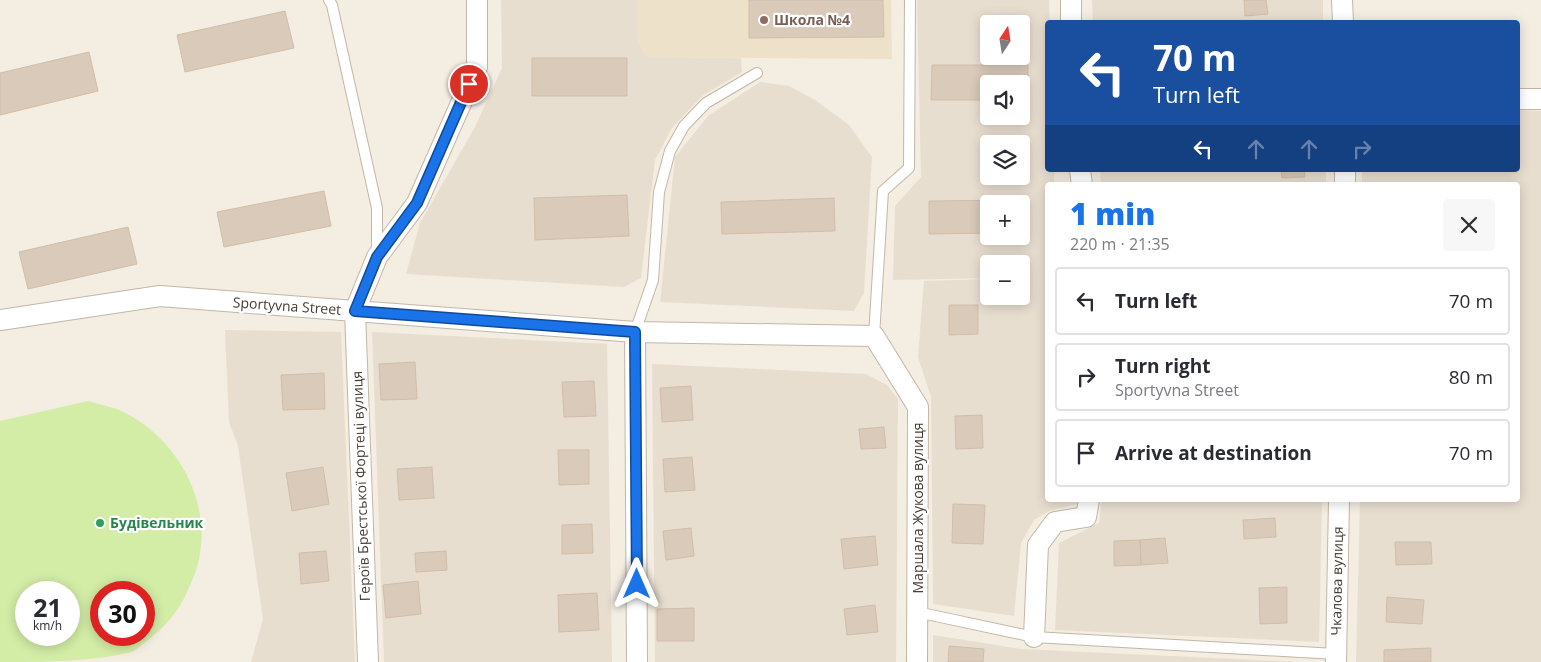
<!DOCTYPE html>
<meta charset="utf-8">
<style>
body{margin:0;font-family:"Open Sans",sans-serif;background:#f7f7f7;color:#2b2b33;height:100vh;display:flex;flex-direction:column;font-size:19px;white-space:nowrap}
*{box-sizing:border-box;margin:0}
p{font-size:16px;color:#7c7c81}
.icon{flex:none;width:28px;height:28px;fill:none;stroke:currentColor;stroke-width:2;stroke-linecap:round;stroke-linejoin:round}
.map{position:relative;flex:1;overflow:hidden}
.sheet{position:absolute;left:1045px;top:182px;width:475px;height:320px;display:flex;flex-direction:column;background:#fff;border-radius:5px;box-shadow:0 2px 12px #0003}
.sheet>*{flex:none}
.guide{position:absolute;left:1045px;top:20px;width:475px;height:152px;border-radius:5px;box-shadow:0 2px 12px #0003;background:#1a4fa0;color:#fff;overflow:hidden}
.needle{width:32px;rotate:12deg}
.controls{position:absolute;left:980px;top:15px;display:grid;gap:10px}
.controls a{display:grid;place-items:center;width:50px;height:50px;border-radius:5px;background:#fff;box-shadow:0 2px 12px #0003;font-size:25px}
.speed{position:absolute;left:15px;top:581px;display:flex;gap:10px;font-size:25px;font-weight:700;text-align:center}
.speed>*{display:grid;place-content:center;width:65px;height:65px;border-radius:50%;background:#fff;box-shadow:0 2px 12px #0003;line-height:1}
.speed small{font-size:12px;font-weight:400}
.speed .limit{border:8px solid #d22;background:#fff;color:#111}
.pin{position:absolute;display:grid;place-items:center;width:42px;height:42px;color:#fff;margin:-21px;border:2px solid #fff;border-radius:50%;box-shadow:0 1px 5px #0007}
.me{position:absolute;width:55px;margin:-28px;rotate:0deg;stroke-linejoin:round;filter:drop-shadow(0 0 4px #0008)}
.turn{display:flex;align-items:center;gap:18px;height:105px;padding:0 25px;font-size:22px}
.turn .icon{width:65px;height:65px;stroke-width:2.5}
.turn b{display:block;font-size:35px;line-height:42px}
.lanes{display:flex;align-items:center;height:48px;padding:0 25px;background:#0003;justify-content:center;gap:25px;direction:ltr}
.lanes .off{opacity:.35}
.round{display:grid;place-items:center;flex:none;width:52px;height:52px;border-radius:5px;background:#f7f7f7}
.head{display:flex;align-items:center;justify-content:space-between;height:85px;padding:0 25px}
h1{font-size:30px;font-weight:800;line-height:38px;color:#1a73e8}
ul{padding:0;list-style:none}
li{display:flex;align-items:center;gap:15px;height:68px;margin:0 10px 8px;padding:0 15px;border:2px solid #e1e1e2;border-radius:5px}
li div{flex:1}
li b{display:block;font-size:19px}
li em{font-style:normal}
.map>svg:first-child{display:block}
</style>
<div class="map">
<svg width="1541" height="662" viewBox="0 0 1541 662">
<rect width="100%" height="100%" fill="#f3ede2"/>
<path fill="#e8ded0" fill-rule="evenodd" d="M501,0H637L646,57L741,58L742,72L702,96L672,128L655,160L641,278L624,287L406,274L420,223L475,127L502,68Z
M917,0H1049L1050,22H1048V170H1054V185H1048V500H1078L1077,504L1049,511L1034,520L1021,543L1014,616L933,604L931,397L918,357L924,281L989,279V296H1021V264H989V278L893,280L895,206L921,177ZM989,24H1021V56H989ZM989,84H1021V116H989ZM989,144H1021V176H989ZM989,204H1021V236H989Z
M1092,0H1323V22H1093Z
M760,82L789,86L815,100L849,125L872,157L864,293L854,311L660,302L675,157L708,116Z
M1518,110L1541,111V662H1356L1360,500H1518V185H1362V170H1518Z
M1100,170H1326V185H1101Z
M225,330L341,332L355,662H251L263,619L238,446L229,422Z
M372,332L607,344L612,662H384Z
M652,364L866,374L887,385L898,399L896,662H655Z
M1102,500H1322L1319,642L1055,630L1059,543L1099,523Z
M933,635L1021,649L1300,662H933Z"/>
<path fill="#eee1ca" d="M637,0H891L892,59L646,57L637,39Z"/>
<path fill="#d3eca6" fill-rule="evenodd" d="M88,401C97,404 108,406 117,409C171,432 210,493 200,553C198,567 193,579 187,592C178,613 164,627 147,641C142,644 137,650 131,652C92,662 42,662 0,662V421ZM69,592V635H26V592ZM144,592V635H101V592Z"/>
<path fill="#d9caba" stroke="#d1bea9" d="M749,0H883L884,37L749,38Z
M1244,0H1266L1268,14L1245,16Z
M285,11L294,48L185,72L177,35Z
M89,52L98,91L0,115V73Z
M532,58H627V96H532Z
M932,65H1028V100H1021V84H989V100H931Z
M1281,170H1304L1305,177L1282,178Z
M324,191L331,226L224,247L217,212Z
M627,195L629,236L535,240L534,198Z
M834,198L835,231L722,234L721,202Z
M1023,200L1024,233H1021V204H989V233L929,234V201Z
M128,227L137,264L28,289L19,252Z
M949,305H978V334L949,335Z
M415,362L417,399L381,400L379,364Z
M324,373L325,409L283,410L281,375Z
M594,381L596,416L564,417L562,382Z
M691,386L693,420L662,422L660,388Z
M982,415L983,448L956,449L955,416Z
M884,427L886,448L861,449L859,429Z
M558,450H589V484L559,485Z
M692,457L695,490L665,492L663,459Z
M323,467L329,504L292,511L286,473Z
M432,467L434,498L399,500L397,469Z
M953,504L985,505L983,544L952,543Z
M1275,518L1276,537L1244,539L1243,520Z
M592,524L593,553L562,554V525Z
M691,528L694,556L666,560L663,531Z
M875,536L878,565L844,569L841,539Z
M1165,538L1168,563L1141,565L1140,540Z
M1140,540L1141,565L1114,566V541Z
M1395,542H1431L1432,564L1396,565Z
M326,551L329,581L301,584L299,553Z
M446,551L447,570L416,572L415,553Z
M418,581L421,614L386,618L383,585Z
M1287,587V623L1260,624L1259,588Z
M597,593L599,630L559,632L558,595Z
M1387,597L1424,600L1422,624L1386,622Z
M875,605L878,632L847,635L844,609Z
M694,608V641H657V609Z
M949,646L984,649L983,662H948Z
M1431,648V662H1384V650Z"/>
<g fill="none" stroke-linecap="round" stroke-linejoin="round">
<defs>
<path id="lane" d="M329,0L332,5L377,208V253
M635,332L653,280L659,192L670,151L684,126L706,103L757,73
M874,336L883,191L909,168L910,0
M917,612L1034,637L1336,654"/>
<path id="street" d="M1071,0V22
M1342,0L1343,22
M1518,99H1541
M1080,170L1082,185
M1345,185V170
M0,320L160,296L355,311L377,257L417,203L477,67V0
M635,332L637,662
M1034,637L1038,545L1055,522L1086,517L1089,500
M368,662L355,311L635,332L874,336L918,407L917,662
M1336,662L1339,500"/>
</defs>
<use href="#lane" stroke="#c2b7a7" stroke-width="12"/>
<use href="#street" stroke="#c2b7a7" stroke-width="22"/>
<use href="#lane" stroke="#fff" stroke-width="10"/>
<use href="#street" stroke="#fff" stroke-width="20"/>
</g>
<g fill="none" stroke-linecap="round" stroke-linejoin="round">
<defs>
<path id="route" d="M469,84L417,203L377,257L355,311L635,332L637,584"/>
</defs>
<use href="#route" stroke="#114b97" stroke-width="12"/>
<use href="#route" stroke="#1a73e8" stroke-width="9"/>
</g>
<circle fill="#8d6e63" stroke="#fff" stroke-width="2" cx="764" cy="20" r="5"/>
<circle fill="#2e9e5b" stroke="#fff" stroke-width="2" cx="100" cy="523" r="5"/>
<g text-anchor="middle" stroke-width="4.5" stroke-linejoin="round" paint-order="stroke">
<g font-size="14" font-weight="bold" fill="#785e54" stroke="#fff" text-anchor="start">
<text x="774" y="25">Школа №4</text>
</g>
<g font-size="14" fill="#453c32" stroke="#fff">
<text transform="translate(287 306) rotate(4)" y="5">Sportyvna Street</text>
<text transform="translate(361 486) rotate(-92)" y="5">Героїв Брестської Фортеці вулиця</text>
<text transform="translate(918 508) rotate(-90)" y="5">Маршала Жукова вулиця</text>
<text transform="translate(1337 581) rotate(-89)" y="5">Чкалова вулиця</text>
</g>
<g font-size="14" font-weight="bold" fill="#27864d" stroke="#fff" text-anchor="start">
<text x="110" y="528">Будівельник</text>
</g>
</g>
</svg>
<div class="controls">
<a><svg class="needle" viewBox="-14 -14 28 28"><path d="M0-13l5 13h-10z" fill="#e53935"/><path d="M0 13l5-13h-10z" fill="#7c7c81"/></svg></a>
<a><svg class="icon" aria-label="sound" viewBox="0 0 24 24"><path d="M4 9h4l5-4v14l-5-4H4zM17 9q2 3 0 6"/></svg></a>
<a><svg class="icon" aria-label="layers" viewBox="0 0 24 24"><path d="M12 4l9 5-9 5-9-5zM3 14l9 5 9-5"/></svg></a>
<a>+</a>
<a>−</a>
</div>
<div class="speed"><div>21<small>km/h</small></div><div class="limit">30</div></div>
<div class="pin" style="left:469px;top:84px;background:#d93025"><svg class="icon" aria-label="arrive" viewBox="0 0 24 24"><path d="M6 21V4h12l-3 4 3 4H6"/></svg></div>
<svg class="me" style="left:637px;top:584px" viewBox="-20 -20 40 40"><path d="M0-17L14 15 0 8-14 15z" fill="#1a73e8" stroke="#fff" stroke-width="4"/></svg>
<div class="guide">
<div class="turn"><svg class="icon" aria-label="left" viewBox="0 0 24 24"><path d="M17 20v-9H6M10 6l-5 5 5 5"/></svg><div><b>70 m</b>Turn left</div></div>
<div class="lanes"><svg class="icon" aria-label="left" viewBox="0 0 24 24"><path d="M17 20v-9H6M10 6l-5 5 5 5"/></svg><svg class="icon off" aria-label="ahead" viewBox="0 0 24 24"><path d="M12 20V5M6 11l6-6 6 6"/></svg><svg class="icon off" aria-label="ahead" viewBox="0 0 24 24"><path d="M12 20V5M6 11l6-6 6 6"/></svg><svg class="icon off" aria-label="right" viewBox="0 0 24 24"><path d="M7 20v-9h11M14 6l5 5-5 5"/></svg></div>
</div>
<section class="sheet">
<div class="head"><div><h1>1 min</h1><p>220 m · 21:35</p></div><a class="round"><svg class="icon" aria-label="close" viewBox="0 0 24 24"><path d="M6 6l12 12M18 6L6 18"/></svg></a></div>
<ul>
<li><svg class="icon" aria-label="left" viewBox="0 0 24 24"><path d="M17 20v-9H6M10 6l-5 5 5 5"/></svg><div><b>Turn left</b></div><em>70 m</em></li>
<li><svg class="icon" aria-label="right" viewBox="0 0 24 24"><path d="M7 20v-9h11M14 6l5 5-5 5"/></svg><div><b>Turn right</b><p>Sportyvna Street</p></div><em>80 m</em></li>
<li><svg class="icon" aria-label="arrive" viewBox="0 0 24 24"><path d="M6 21V4h12l-3 4 3 4H6"/></svg><div><b>Arrive at destination</b></div><em>70 m</em></li>
</ul>
</section>
</div>
